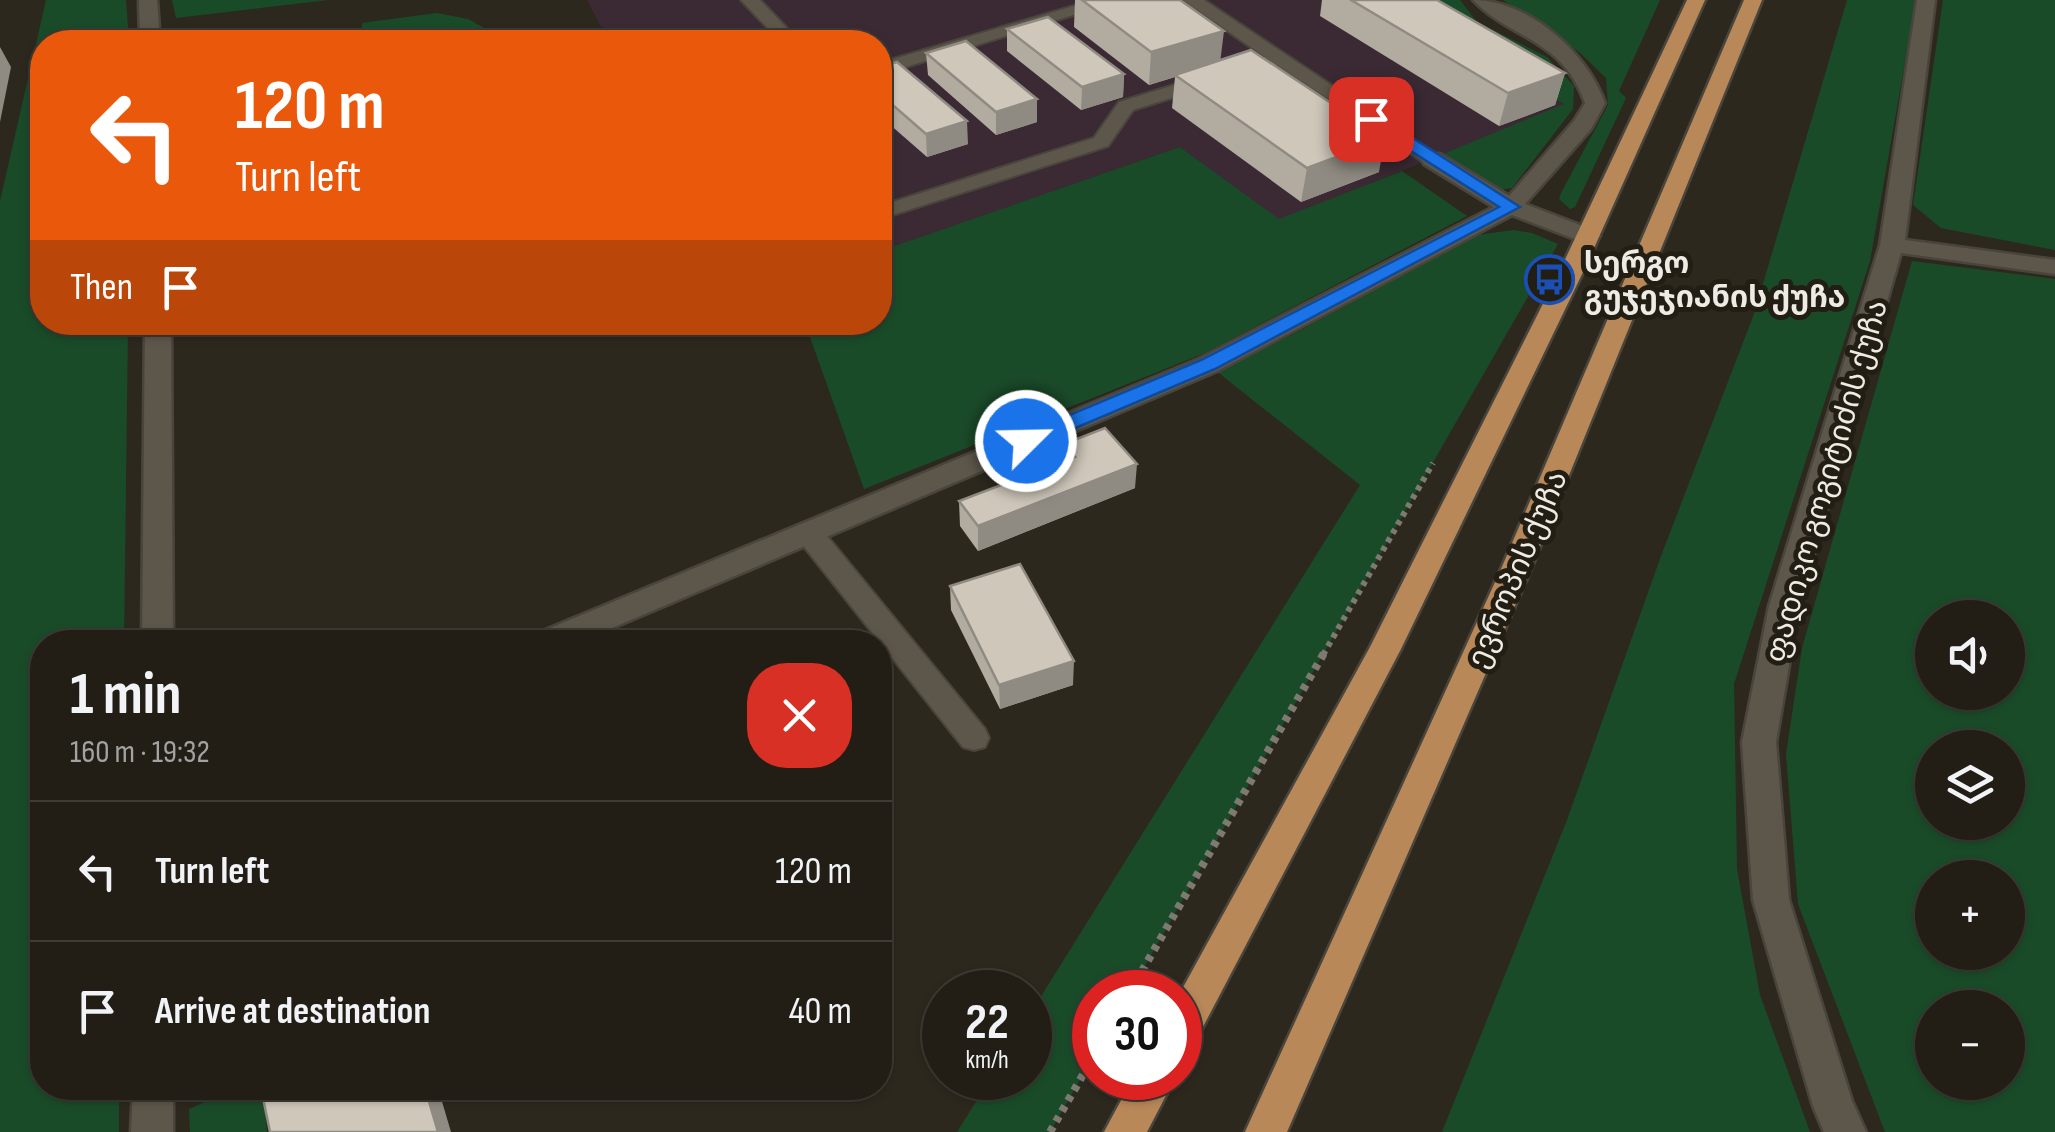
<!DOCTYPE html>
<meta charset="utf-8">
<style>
body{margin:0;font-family:"Sofia Sans Condensed","Noto Sans Georgian",sans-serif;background:#2a271f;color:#f1f3f6;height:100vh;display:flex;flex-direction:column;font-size:38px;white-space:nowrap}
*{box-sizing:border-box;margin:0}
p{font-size:32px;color:#a2a2a1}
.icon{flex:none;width:55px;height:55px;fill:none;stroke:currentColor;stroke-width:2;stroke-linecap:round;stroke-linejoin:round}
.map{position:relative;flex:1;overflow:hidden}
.sheet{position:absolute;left:30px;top:630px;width:862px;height:470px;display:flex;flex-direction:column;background:#221e16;border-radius:40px;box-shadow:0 2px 8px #0004,0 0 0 2px #3f3c35}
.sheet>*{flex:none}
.guide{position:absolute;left:30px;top:30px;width:862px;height:305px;border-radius:40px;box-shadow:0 2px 8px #0004,0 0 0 2px #3f3c35;background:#ea580c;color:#fff;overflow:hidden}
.fabs{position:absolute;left:1915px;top:600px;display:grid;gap:20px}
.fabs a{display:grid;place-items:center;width:110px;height:110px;border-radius:50%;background:#221e16;box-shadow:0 2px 8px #0004,0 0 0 2px #3f3c35;font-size:50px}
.speed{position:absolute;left:922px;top:970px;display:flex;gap:20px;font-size:50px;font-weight:700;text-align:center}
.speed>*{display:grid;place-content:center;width:130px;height:130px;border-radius:50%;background:#221e16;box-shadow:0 2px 8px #0004,0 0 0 2px #3f3c35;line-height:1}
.speed small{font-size:25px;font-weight:400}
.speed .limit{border:15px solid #d22;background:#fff;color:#111}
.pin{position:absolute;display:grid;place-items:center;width:85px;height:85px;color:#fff;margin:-42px;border-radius:20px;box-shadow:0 5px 15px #0006}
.me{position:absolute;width:110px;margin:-55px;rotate:67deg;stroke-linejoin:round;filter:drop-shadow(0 0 8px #0008)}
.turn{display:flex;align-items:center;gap:35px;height:210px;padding:0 40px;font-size:45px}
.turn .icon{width:130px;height:130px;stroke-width:2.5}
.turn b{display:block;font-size:70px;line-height:85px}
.then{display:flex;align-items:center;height:95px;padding:0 40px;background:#0003;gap:20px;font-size:38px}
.round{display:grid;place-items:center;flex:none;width:105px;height:105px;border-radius:40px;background:#2a271f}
.summary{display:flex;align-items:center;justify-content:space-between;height:170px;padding:0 40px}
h1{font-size:60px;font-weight:700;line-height:75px}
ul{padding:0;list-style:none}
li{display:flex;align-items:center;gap:30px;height:140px;padding:0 40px;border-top:2px solid #3f3c35}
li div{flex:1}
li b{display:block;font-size:38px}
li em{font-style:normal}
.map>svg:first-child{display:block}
</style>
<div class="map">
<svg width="2055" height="1132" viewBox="0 0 2055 1132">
<rect width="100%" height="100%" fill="#2d281e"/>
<path fill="#3b2a34" d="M587,0H1410L1415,22L1565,105L1279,220L1180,147L880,251V42H609Z"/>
<path fill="#1a4b29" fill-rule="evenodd" d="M46,0H126L129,42H42V322L128,323L124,642H42V1088H119V1132H0V201Z
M172,0H328L176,18Z
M1410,0H1460L1477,22L1547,57L1574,86L1573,109L1512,188L1498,190L1438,156L1564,104L1414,21Z
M1503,0H1660L1619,91L1626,98L1575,207L1570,209L1559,199L1561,193L1608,105L1606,78L1579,52Z
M1847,0H1916L1870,261L1734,684L1737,869L1760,995L1810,1132H1442L1567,820L1661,556L1754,314Z
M1943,0H2055V250L1941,228L1913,205Z
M437,13L468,19L510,42H360L362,23Z
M1180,147L1279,219L1402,171L1467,216L1205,353L864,489L805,323L880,322V251Z
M1513,230L1532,233L1558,244L1130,992H1095V1054L1050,1132H957L991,1078H1030V1014L1360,485L1215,370L1291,335L1477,235Z
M1912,261L2055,279V1132H1885L1798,904L1786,754L1802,648ZM1932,618H2008V692H1932ZM1932,748H2008V822H1932ZM1932,878H2008V952H1932ZM1932,1008H2008V1082H1932Z
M236,1088H263L267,1132H190L189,1109Z"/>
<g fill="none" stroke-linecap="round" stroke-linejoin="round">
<defs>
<path id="lane" d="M741,0H760L800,42H781Z
M1094,0H1122L880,75V63Z
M1183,0H1204L1442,159L1432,165L1425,163L1277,65L1133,110L1108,146L880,219V206L1094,138L1119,102L1265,57Z
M808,522L818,525L985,729L989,738L985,747L974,750L963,747L798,539L795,532L798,525Z"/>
<path id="street" d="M139,0H157L160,42H140Z
M1473,0C1528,0 1587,52 1605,103L1591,129L1525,204L1596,231L1600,236L1596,241H1580L1512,215L1217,371L579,642H534L538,633L1199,359L1494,207L1424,164L1421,159L1424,154H1440L1509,196L1574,121L1585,103C1561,37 1513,41 1473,0Z
M1917,0H1935L1905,240L2055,260V274L1901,253L1799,606L1776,742L1789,900L1852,1101L1866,1132H1824L1813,1106L1753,900L1742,742L1769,606L1880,245Z
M145,322H171L173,642H142Z
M133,1088H173V1132H131Z"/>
<path id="primary" d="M1687,0H1705L1586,266L1401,649L1194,1044L1180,1050V993L1370,647L1562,266Z
M1744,0H1762L1531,569L1287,1132H1245L1501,569Z
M1133,1078H1175L1147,1132H1104Z"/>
</defs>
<use href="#lane" stroke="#49453c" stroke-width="4"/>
<use href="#street" stroke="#49453c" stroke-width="5"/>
<use href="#primary" stroke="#49453c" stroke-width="5"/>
<path stroke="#7e7a71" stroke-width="6" stroke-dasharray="5 5" stroke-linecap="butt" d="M1323,655L1433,463"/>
<path stroke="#7e7a71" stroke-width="8" stroke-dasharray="6 6" stroke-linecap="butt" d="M1130,992L1324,653
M1050,1132L1095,1054"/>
<use href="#lane" fill="#5d574b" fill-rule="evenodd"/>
<use href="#street" fill="#5d574b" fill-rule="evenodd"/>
<use href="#primary" fill="#b98859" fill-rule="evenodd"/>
</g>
<path fill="#b1aba0" d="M1075,0H1180L1221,60L1379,172L1301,202L1172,108L1175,77L1149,85L1074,27Z
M1322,0H1437L1565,73L1555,105L1499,126L1320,16Z
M1007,29L1124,74L1123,97L1081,110L1007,51Z
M926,53L1037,122L996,135L928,75Z
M880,67L968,144L927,157L880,116Z
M1064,444L1135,488L978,551L960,526L959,501L1063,461Z
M950,586L1073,685L1000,709L951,610Z"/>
<path fill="#908b82" d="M1224,31L1220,63L1149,85L1151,52Z
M0,47L11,67L0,122Z
M1565,73L1555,105L1499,126L1508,93Z
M1124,74L1123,97L1081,110L1082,87Z
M1037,99V122L996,135V112Z
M967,121L968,144L927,157L926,134Z
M1385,139L1379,172L1301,202L1307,168Z
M1137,464L1135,488L978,551V526Z
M1074,661L1073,685L1000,709L999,685Z
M425,1088H438L451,1132H438Z"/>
<path fill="#cec7ba" stroke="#908b82" stroke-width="2.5" d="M1082,0H1180L1224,31L1151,52Z
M1351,0H1437L1565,73L1508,93Z
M1048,17L1124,74L1082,87L1007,29Z
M966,41L1037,99L996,112L926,53Z
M1251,50L1385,139L1307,168L1175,75Z
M897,62L967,121L926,134L880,94V67Z
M1105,428L1137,464L978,526L959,501L1075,457L1064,444Z
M1020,564L1074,661L999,685L950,586Z
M261,1088H425L438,1132H270Z"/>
<path fill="#1a73e8" stroke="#114b97" stroke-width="2.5" d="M1365,115H1377L1520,207L1215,369L1033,446H1019L1016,441L1019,436L1201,360L1499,207L1365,122Z"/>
<defs>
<symbol id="bus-ring" viewBox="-11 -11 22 22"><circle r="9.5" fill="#231e14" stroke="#1a4fb4" stroke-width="1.5"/><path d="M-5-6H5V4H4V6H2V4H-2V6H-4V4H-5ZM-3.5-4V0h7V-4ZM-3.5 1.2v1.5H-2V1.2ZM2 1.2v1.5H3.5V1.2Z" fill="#1a4fb4"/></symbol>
</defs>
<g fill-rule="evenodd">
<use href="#bus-ring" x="1522" y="252" width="55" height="55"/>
</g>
<g text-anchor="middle" stroke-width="10" stroke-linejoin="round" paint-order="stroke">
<g font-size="30" font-weight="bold" fill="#eeebe4" stroke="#231e14" text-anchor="start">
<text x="1584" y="273">სერგო<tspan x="1584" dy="34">გუჯეჯიანის ქუჩა</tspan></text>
</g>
<g font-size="30" fill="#eeebe4" stroke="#231e14">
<text transform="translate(1826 481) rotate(-74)" y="10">ფადიკო გოგიტიძის ქუჩა</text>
<text transform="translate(1517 569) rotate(-67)" y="10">ევროპის ქუჩა</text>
</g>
</g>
</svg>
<div class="fabs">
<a><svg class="icon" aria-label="sound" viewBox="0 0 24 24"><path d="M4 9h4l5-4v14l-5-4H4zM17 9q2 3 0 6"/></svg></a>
<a><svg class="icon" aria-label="layers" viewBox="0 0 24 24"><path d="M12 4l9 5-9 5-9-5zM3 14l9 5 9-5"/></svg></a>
<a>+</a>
<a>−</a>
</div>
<div class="speed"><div>22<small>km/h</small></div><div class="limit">30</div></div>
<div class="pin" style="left:1371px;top:119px;background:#d93025"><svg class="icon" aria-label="arrive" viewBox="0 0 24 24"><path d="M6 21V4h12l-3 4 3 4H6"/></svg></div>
<svg class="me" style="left:1026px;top:441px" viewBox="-20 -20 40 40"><circle r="17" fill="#1a73e8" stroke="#fff" stroke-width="3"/><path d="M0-11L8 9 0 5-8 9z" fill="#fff"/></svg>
<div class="guide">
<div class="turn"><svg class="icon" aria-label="left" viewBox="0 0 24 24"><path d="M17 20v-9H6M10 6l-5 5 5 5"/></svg><div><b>120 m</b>Turn left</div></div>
<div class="then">Then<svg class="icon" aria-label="arrive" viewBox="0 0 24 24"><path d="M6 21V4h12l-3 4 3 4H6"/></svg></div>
</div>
<section class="sheet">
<div class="summary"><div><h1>1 min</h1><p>160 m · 19:32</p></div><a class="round" style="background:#d93025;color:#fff"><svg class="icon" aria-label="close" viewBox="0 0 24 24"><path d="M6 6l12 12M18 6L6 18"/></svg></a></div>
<ul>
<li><svg class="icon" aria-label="left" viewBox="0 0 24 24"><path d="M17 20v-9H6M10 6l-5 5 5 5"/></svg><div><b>Turn left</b></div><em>120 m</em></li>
<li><svg class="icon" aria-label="arrive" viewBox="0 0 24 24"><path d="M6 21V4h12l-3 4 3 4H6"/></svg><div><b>Arrive at destination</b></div><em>40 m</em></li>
</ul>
</section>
</div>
